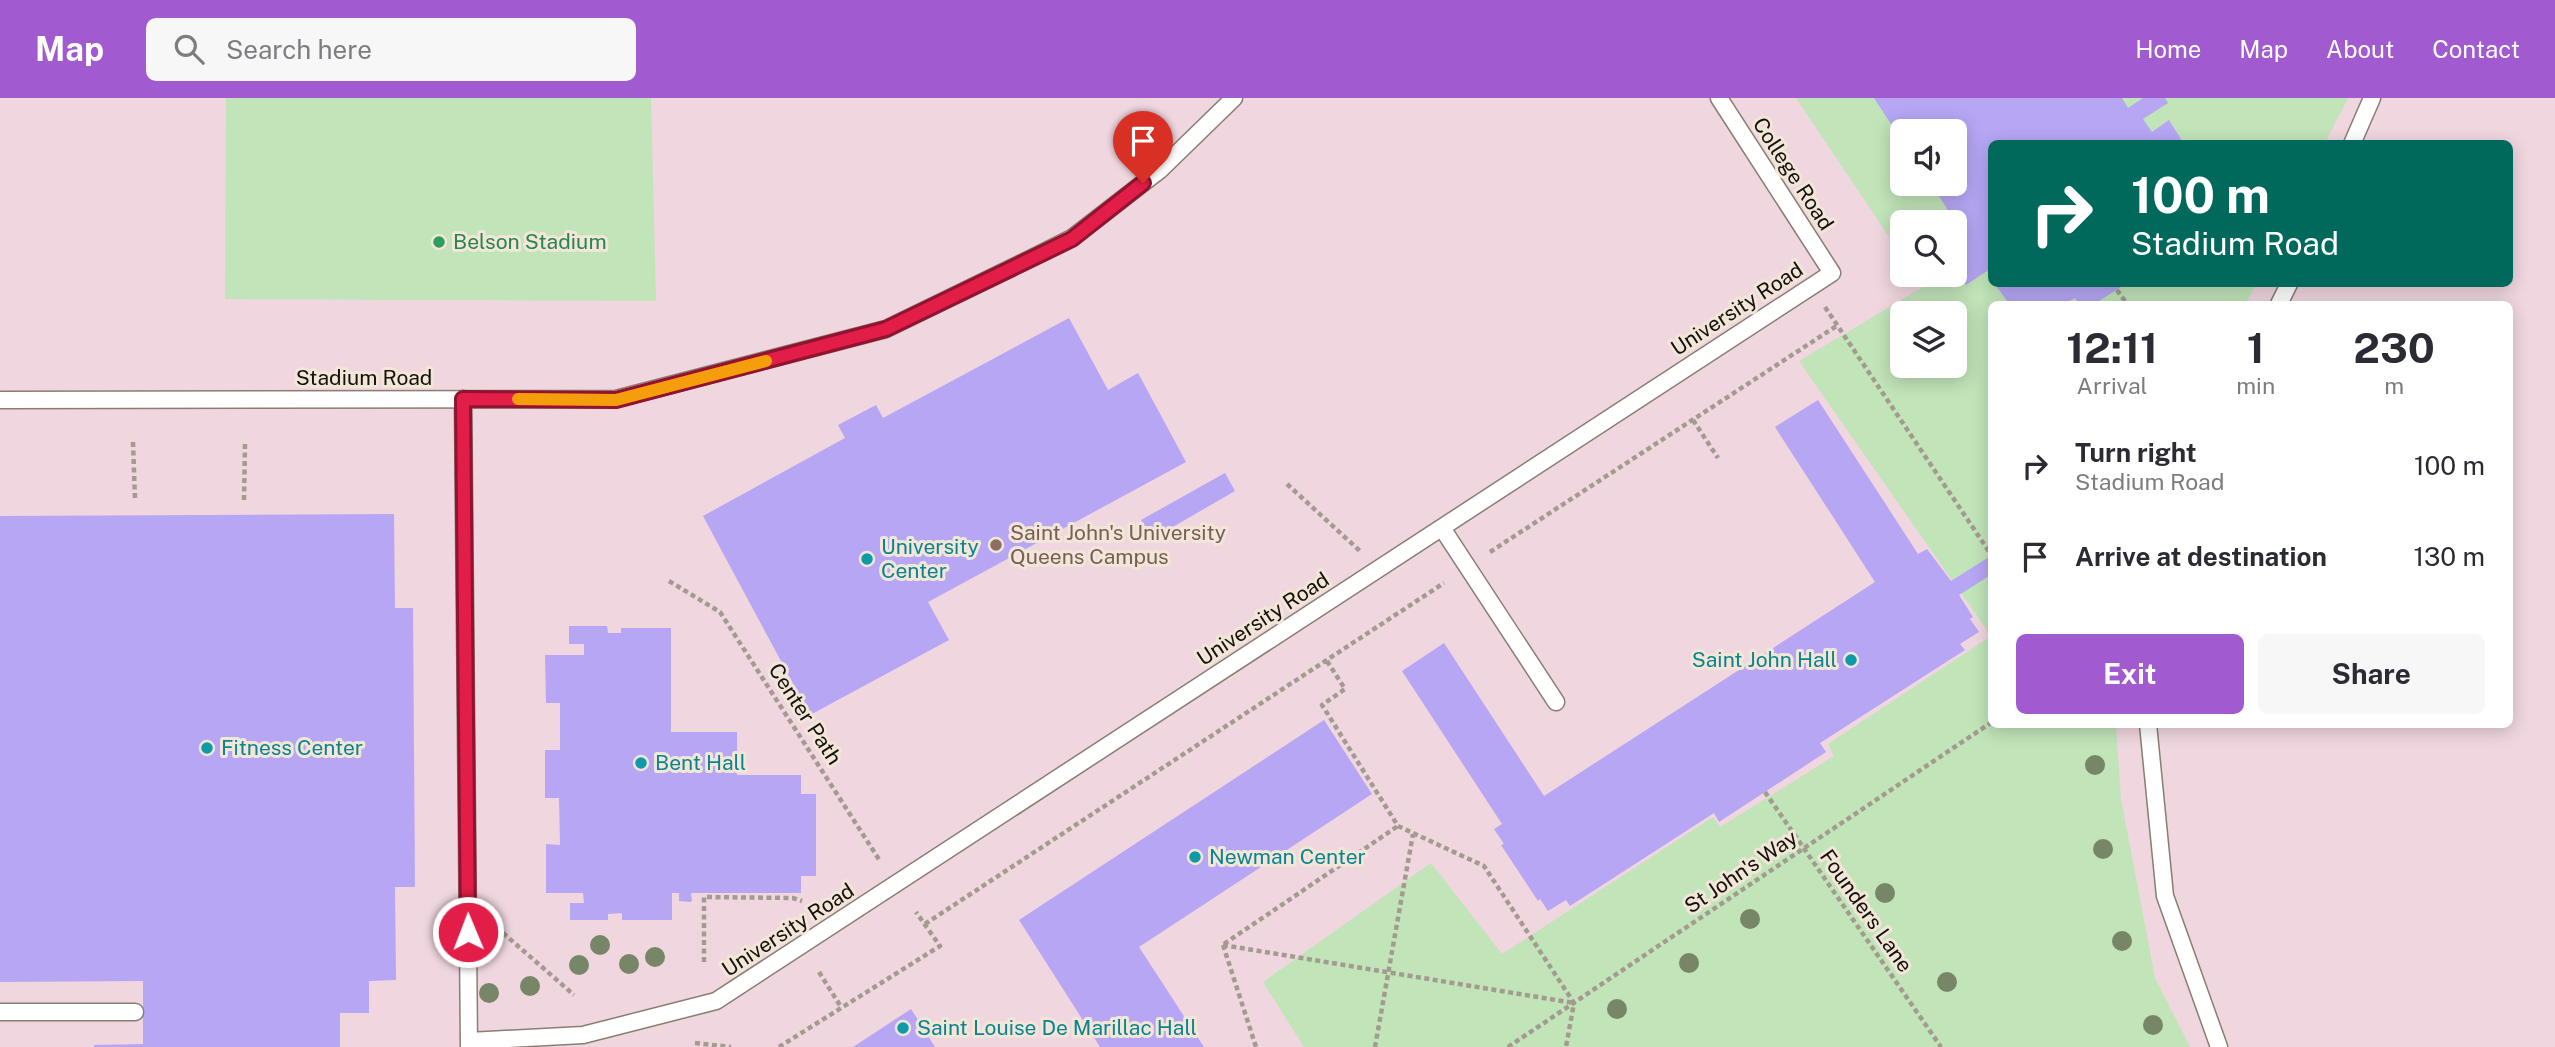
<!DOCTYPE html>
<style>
body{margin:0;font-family:"Public Sans",sans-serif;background:#f7f7f7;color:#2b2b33;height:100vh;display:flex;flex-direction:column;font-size:26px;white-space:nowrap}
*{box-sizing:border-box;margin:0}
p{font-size:23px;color:#7c7c81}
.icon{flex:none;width:38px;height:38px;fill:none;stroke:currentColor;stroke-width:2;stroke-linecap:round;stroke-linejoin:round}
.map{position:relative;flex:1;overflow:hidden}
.drawer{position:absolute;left:1988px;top:203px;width:525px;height:427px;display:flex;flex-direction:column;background:#fff;border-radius:10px;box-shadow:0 4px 18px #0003}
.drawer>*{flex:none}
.top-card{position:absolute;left:1988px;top:42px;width:525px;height:147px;border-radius:10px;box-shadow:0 4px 18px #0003;background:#00695c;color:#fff;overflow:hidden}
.controls{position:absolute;left:1890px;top:21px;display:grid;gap:14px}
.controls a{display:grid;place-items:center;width:77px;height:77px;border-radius:10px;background:#fff;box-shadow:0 4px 18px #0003;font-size:35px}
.pin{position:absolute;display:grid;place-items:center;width:60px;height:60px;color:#fff;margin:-72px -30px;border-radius:50% 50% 50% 0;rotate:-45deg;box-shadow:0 0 7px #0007}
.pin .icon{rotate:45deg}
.me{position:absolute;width:77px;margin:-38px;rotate:359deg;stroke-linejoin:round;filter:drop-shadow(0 0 5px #0008)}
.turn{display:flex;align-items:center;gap:24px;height:147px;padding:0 28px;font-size:32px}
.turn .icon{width:91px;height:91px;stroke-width:2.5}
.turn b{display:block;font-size:49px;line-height:60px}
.eta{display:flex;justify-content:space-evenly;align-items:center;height:119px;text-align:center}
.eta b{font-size:42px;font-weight:700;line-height:49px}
.action{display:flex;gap:14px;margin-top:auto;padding:14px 28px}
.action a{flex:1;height:80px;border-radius:10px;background:#a15acf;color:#fff;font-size:28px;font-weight:700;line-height:80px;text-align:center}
.action a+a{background:#f7f7f7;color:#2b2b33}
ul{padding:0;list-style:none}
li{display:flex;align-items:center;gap:21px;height:91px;padding:0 28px}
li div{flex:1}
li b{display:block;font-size:26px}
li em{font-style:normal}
header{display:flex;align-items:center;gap:42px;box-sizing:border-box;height:98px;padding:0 35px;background:#a15acf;color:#fff}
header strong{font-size:33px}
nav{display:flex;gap:38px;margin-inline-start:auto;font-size:24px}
.search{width:490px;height:63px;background:#f7f7f7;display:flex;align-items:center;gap:18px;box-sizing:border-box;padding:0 24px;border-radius:10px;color:#7c7c81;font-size:26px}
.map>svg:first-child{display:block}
</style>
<header>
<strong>Map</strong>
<div class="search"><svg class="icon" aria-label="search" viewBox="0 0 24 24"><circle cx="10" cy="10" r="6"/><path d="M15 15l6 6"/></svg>Search here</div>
<nav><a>Home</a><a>Map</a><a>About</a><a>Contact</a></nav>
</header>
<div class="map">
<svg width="2555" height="949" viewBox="0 0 2555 949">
<rect width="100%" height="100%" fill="#f1e6d8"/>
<path fill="#f0d6df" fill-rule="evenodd" d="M0,0H2555V949H0ZM1902,33H1955V86H1902ZM1992,46H2510V186H1992ZM1902,124H1955V177H1902ZM1992,206H2510V626H1992ZM1902,215H1955V268H1902Z"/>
<path fill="#c1e4b9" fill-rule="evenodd" d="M226,0H651L656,203L225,201Z
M1796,0H2348L2325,45L1992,46V186H2256L2246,206H1992V626L2116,627L2121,701L2155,880L2190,949H1304L1263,884L1431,765L1502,856L1713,719L1720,729L1834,658L1828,646L1991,538L1799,263L1923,189L1915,177H1955V124H1902V158ZM1902,33H1955V86H1902ZM1902,215H1955V268H1902Z"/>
<path fill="#b6a6f4" d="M1874,0H2122L2128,10L2143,0H2165L2168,5L2143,21L2152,34L2169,22L2184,46H1992V180L1987,173L1966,187L1955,170V160L1967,152L1960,142L1955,145V124H1946L1953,120L1931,86H1955V33H1902V43Z
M1995,186H2126L2094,206H2079L2075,200L2064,206H2009Z
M1069,220L1108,292L1138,275L1186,364L928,504L949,542L810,617L703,418L845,340L838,327L876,307L883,320Z
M1818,302L1918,456L1927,451L1951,483L1992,457V476L1959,497L1973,519L1970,521L1979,534L1960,546L1965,552L1820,645L1826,654L1719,724L1714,715L1570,808L1566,802L1548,813L1540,801L1538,803L1501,747L1504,746L1494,731L1502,726L1402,573L1444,545L1544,698L1875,484L1775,329Z
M1225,375L1235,393L1152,441L1141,422Z
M394,416L395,510H413L415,789H395L396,882L369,883V915H340V949H94V947L143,946V883L0,884V418Z
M569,528H607L608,535H621V530H671V634H737V677H801V696H816V778H801V795H691L692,803L690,804L679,803V795H672V822H622V815L608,816V822H570V805H584L583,795H546V746L560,747L559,700H545V652H560V605H546L545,557H584V546H569Z
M1324,622L1372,696L1139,849L1204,949H1100L1019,822Z
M911,911L935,949H853Z"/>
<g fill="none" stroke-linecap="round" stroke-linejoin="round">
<defs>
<path id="service" d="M2352,46L2372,0
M2279,206L2289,186
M463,301L469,949
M0,302L616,301L886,231L1036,158L1072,140L1160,72L1234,0
M1442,430L1556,604
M2148,626L2165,798L2219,949
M0,914H135
M469,943L583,937L716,903L1832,175L1719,0"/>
</defs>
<use href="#service" stroke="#887e72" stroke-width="19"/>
<path stroke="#a39b90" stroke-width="4.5" stroke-dasharray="5 3.5" stroke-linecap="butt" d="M2117,192L2127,206
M1825,209L1992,458
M1693,322L1718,360
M133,344L135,401
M1287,386L1360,453
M244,402L245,346
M1490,454L1838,227
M669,483L720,514L880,763
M1327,563L1345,591L1322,607L1398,728L1484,768L1574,905L1566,949
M1765,694L1941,949
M925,826L1444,485
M503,835L574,897
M1224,846L1398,728
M1223,847L1574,905
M1223,847L1256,949
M704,864V799L793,800L802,803
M819,874L841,909
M695,945L731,949
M779,949L940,848L916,814
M1375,949L1413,736
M1508,949L1992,624"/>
<use href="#service" stroke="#fff" stroke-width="16"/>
</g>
<g fill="#768666">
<circle cx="2095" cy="667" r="10"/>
<circle cx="2103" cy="751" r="10"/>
<circle cx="1885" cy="795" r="10"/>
<circle cx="1750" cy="821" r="10"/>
<circle cx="2122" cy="843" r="10"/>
<circle cx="490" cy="846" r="10"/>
<circle cx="600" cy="847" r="10"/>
<circle cx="655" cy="859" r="10"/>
<circle cx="1689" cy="865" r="10"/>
<circle cx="629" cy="866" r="10"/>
<circle cx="579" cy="867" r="10"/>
<circle cx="1947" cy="884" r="10"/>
<circle cx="530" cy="888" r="10"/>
<circle cx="489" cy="895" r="10"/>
<circle cx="1617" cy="911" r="10"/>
<circle cx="2153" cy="927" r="10"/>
</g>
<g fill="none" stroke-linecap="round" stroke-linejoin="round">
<defs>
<path id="route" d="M468,834L463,301L616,302L886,231L1072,141L1143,85"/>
</defs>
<use href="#route" stroke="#92132f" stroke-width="18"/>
<use href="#route" stroke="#e11d48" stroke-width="12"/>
<path stroke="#f59e0b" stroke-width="12" d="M518,301L616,302L766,263"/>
</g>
<circle fill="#2e9e5b" stroke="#f1e6d8" stroke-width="2.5" cx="439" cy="144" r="7"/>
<circle fill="#8d6e63" stroke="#f1e6d8" stroke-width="2.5" cx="996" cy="447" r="7"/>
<g fill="#0f9aa8" stroke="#f1e6d8" stroke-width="2.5">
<circle cx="867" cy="461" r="7"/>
<circle cx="1851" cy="562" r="7"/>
<circle cx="207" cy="650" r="7"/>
<circle cx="641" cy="665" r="7"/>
<circle cx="1195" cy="759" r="7"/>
<circle cx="903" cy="930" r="7"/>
</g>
<g text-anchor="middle" stroke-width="6" stroke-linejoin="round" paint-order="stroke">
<g font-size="21" fill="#14100c" stroke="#f1e6d8">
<text transform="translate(1793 76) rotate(57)" y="7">College Road</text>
<text transform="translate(1737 211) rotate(-33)" y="7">University Road</text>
<text x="364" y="287">Stadium Road</text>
<text transform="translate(1263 521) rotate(-33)" y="7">University Road</text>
<text transform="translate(805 616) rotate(57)" y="7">Center Path</text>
<text transform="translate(1741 774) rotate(-34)" y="7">St John's Way</text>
<text transform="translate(1866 813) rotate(55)" y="7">Founders Lane</text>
<text transform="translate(788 832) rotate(-33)" y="7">University Road</text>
</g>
<g font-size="21" fill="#27864d" stroke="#f1e6d8" text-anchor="start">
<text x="453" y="151">Belson Stadium</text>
</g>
<g font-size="21" fill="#785e54" stroke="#f1e6d8" text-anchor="start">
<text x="1010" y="442">Saint John's University<tspan x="1010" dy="24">Queens Campus</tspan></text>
</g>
<g font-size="21" fill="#0d838f" stroke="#f1e6d8" text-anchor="start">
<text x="881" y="456">University<tspan x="881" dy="24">Center</tspan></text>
<text x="1837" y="569" text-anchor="end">Saint John Hall</text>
<text x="221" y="657">Fitness Center</text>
<text x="655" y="672">Bent Hall</text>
<text x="1209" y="766">Newman Center</text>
<text x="917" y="937">Saint Louise De Marillac Hall</text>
</g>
</g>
</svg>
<div class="controls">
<a><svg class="icon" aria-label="sound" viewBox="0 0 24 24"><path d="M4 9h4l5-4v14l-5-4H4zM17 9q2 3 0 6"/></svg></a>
<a><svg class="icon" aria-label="search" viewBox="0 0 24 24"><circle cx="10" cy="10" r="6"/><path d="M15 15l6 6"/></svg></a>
<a><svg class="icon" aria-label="layers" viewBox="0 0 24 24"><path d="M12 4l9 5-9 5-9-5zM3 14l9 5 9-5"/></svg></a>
</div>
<div class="pin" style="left:1143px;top:85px;background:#d93025"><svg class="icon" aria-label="arrive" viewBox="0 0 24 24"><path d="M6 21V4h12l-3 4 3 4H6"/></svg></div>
<svg class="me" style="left:468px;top:834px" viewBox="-20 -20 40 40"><circle r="17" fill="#e11d48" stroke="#fff" stroke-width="3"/><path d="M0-11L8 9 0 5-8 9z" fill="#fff"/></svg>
<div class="top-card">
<div class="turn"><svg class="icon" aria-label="right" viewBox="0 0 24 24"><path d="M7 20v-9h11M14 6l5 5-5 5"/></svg><div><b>100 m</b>Stadium Road</div></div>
</div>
<section class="drawer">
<div class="eta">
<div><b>12:11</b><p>Arrival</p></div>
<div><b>1</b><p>min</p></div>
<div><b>230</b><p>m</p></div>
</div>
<ul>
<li><svg class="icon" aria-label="right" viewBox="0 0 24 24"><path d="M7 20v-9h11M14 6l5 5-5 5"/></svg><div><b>Turn right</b><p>Stadium Road</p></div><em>100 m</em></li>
<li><svg class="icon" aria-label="arrive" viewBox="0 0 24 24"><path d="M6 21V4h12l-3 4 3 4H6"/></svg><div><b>Arrive at destination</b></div><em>130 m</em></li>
</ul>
<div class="action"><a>Exit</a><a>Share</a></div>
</section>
</div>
